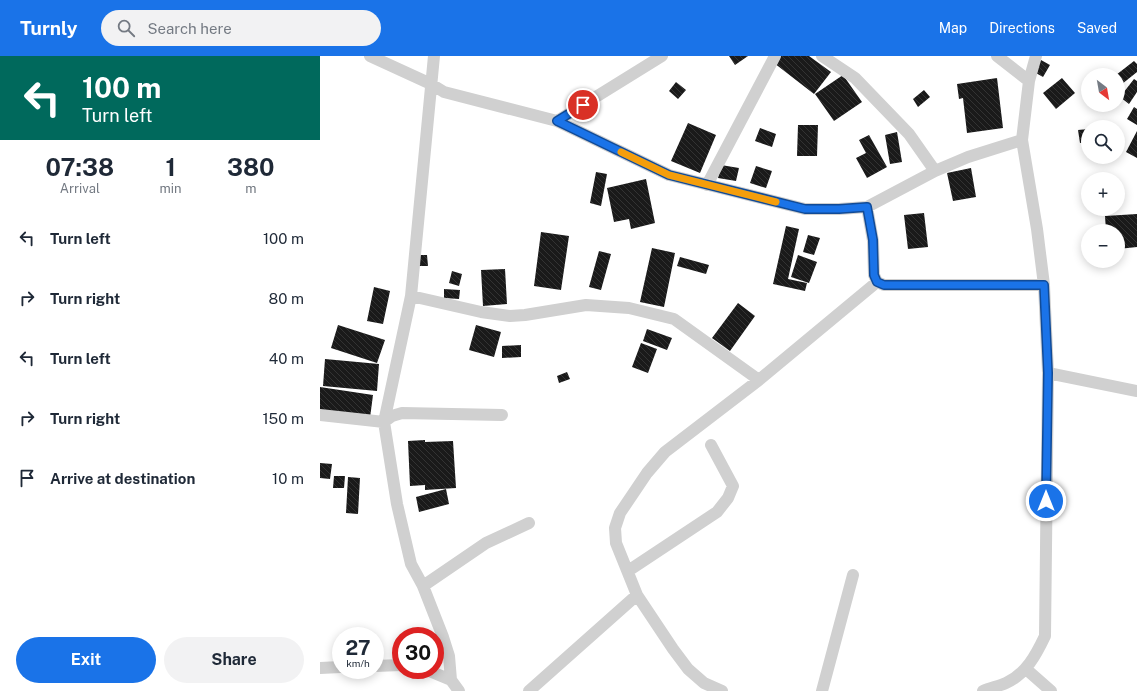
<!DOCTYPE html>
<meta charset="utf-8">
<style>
body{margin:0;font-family:"Public Sans",sans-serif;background:#f2f2f3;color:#1f2937;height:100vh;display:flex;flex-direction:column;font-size:15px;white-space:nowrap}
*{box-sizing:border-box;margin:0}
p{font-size:13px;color:#747a83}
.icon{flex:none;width:22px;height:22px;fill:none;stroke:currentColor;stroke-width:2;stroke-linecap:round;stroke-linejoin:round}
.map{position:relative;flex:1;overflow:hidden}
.sheet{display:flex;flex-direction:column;background:#fff;width:320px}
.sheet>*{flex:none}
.banner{background:#00695c;color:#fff;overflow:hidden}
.needle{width:26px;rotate:149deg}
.tools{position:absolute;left:761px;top:12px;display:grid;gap:8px}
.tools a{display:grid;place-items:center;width:44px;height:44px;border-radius:50%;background:#fff;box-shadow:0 2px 10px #0003;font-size:20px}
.speed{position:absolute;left:12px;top:571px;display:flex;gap:8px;font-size:20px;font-weight:700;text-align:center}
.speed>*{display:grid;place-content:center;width:52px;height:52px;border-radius:50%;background:#fff;box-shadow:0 2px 10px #0003;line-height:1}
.speed small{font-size:10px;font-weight:400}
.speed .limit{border:6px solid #d22;background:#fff;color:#111}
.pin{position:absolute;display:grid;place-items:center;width:34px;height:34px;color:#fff;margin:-17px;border:2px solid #fff;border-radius:50%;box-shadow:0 1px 4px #0007}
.me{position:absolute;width:44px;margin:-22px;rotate:0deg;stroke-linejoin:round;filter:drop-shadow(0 0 3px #0008)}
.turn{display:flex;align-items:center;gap:14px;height:84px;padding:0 16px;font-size:18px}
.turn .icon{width:52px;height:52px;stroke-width:2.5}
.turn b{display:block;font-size:28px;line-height:34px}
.eta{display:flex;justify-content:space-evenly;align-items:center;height:68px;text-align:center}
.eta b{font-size:24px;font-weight:700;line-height:28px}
.action{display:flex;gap:8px;margin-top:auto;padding:8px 16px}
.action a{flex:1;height:46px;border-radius:24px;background:#1a73e8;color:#fff;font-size:16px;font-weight:700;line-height:46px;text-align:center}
.action a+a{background:#f2f2f3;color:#1f2937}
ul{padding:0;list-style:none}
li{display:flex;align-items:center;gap:12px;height:60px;padding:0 16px}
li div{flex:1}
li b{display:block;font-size:15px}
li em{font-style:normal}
header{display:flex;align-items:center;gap:24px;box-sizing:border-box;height:56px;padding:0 20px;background:#1a73e8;color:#fff}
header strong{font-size:19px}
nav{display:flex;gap:22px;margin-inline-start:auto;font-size:14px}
.search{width:280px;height:36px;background:#f2f2f3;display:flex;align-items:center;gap:10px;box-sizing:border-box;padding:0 14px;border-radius:22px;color:#747a83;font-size:15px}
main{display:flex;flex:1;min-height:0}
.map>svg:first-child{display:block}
</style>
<header>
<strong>Turnly</strong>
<div class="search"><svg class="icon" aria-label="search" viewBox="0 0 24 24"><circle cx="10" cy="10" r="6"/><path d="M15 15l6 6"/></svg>Search here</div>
<nav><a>Map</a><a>Directions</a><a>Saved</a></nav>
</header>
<main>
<section class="sheet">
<div class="banner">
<div class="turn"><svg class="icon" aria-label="left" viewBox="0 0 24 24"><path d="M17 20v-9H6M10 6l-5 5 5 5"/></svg><div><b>100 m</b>Turn left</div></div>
</div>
<div class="eta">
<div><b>07:38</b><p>Arrival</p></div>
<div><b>1</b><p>min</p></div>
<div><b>380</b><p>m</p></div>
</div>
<ul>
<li><svg class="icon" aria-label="left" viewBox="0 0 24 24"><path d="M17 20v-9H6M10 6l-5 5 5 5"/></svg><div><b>Turn left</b></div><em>100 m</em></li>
<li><svg class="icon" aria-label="right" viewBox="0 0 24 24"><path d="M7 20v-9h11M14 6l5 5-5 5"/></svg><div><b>Turn right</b></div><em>80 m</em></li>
<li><svg class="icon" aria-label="left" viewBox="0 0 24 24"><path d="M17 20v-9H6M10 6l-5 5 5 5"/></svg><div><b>Turn left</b></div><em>40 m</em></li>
<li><svg class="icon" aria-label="right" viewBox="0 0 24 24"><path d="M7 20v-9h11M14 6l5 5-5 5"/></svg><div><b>Turn right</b></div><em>150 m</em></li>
<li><svg class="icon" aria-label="arrive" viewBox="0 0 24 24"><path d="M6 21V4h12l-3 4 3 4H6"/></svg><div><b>Arrive at destination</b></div><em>10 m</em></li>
</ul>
<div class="action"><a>Exit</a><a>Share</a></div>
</section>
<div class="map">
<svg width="817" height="635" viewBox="0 0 817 635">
<defs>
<pattern id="building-back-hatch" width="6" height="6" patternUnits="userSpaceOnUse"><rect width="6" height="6" fill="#1a1a1a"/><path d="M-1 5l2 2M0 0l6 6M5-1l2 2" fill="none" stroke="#333"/></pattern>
</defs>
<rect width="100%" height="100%" fill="#fff"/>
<path fill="url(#building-back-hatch)" d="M409,0H428L415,9Z
M459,0H489L511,16L494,38L454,7Z
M721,4L730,9L723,21L714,16Z
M814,5L817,8V16L802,28L798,23V19H796Z
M523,19L542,46L514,65L495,38Z
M677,22L683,72L647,77L643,42L639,43L637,28Z
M742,22L755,37L736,53L723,37Z
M814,23L817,25V36L809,48L800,41Z
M356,26L366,34L358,43L349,35Z
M604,34L610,41L598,51L593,43Z
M814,51L817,53V69L807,63Z
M368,67L396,79L380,117L351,105Z
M478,69H498L497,100H477Z
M440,72L456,78L452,91L435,85Z
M768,73V86L760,87L758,74Z
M817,75V102L806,96Z
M577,76L582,106L570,108L565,79Z
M549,79L567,111L547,122L536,102L546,97L539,84Z
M401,109L419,112L416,125L398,122Z
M436,110L452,115L446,132L430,127Z
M651,112L656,141L633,145L627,117Z
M276,116L287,118L281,150L270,147Z
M326,123L335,167L311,173L309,163L294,166L287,132Z
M604,157L608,191L588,193L584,159Z
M817,158V191L798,193V175H786L785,160Z
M466,170L479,173L468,223L487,227L485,235L453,228Z
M221,176L249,180L241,234L214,230Z
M488,179L500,182L494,199L483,196Z
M332,192L355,197L344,251L320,246Z
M279,195L291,198L281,234L269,231Z
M96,199H107L108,210H97Z
M478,199L497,206L489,227L471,221Z
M360,201L389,209L386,218L357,210Z
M185,213L187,248L163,250L161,214Z
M132,215L142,218L139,230L129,227Z
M54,231L70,235L63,268L47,265Z
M124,233L140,234L139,243L124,242Z
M418,247L435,260L410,295L392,282Z
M18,269L65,284L57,307L11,292Z
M156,269L181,276L174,301L149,294Z
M327,273L352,282L347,294L323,285Z
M321,287L337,293L328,317L312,311Z
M201,289V301L182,302V290Z
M5,303L59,308L57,335L3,330Z
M247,316L250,323L239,327L237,320Z
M0,331L53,339L50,362L0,355Z
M105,384V386L133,385L136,432L105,434V429L90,430L88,385Z
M0,407L12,408L10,423L0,422Z
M14,420H25L24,432H13Z
M28,421L40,422L38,458L26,457Z
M126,433L129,448L99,456L96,441Z"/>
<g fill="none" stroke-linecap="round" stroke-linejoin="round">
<path stroke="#d0d0d0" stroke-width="12" d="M50,0L111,28L124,36L237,65L349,119L485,153H519L547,151L615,115L648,101L702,84L709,25L716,0
M114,0L91,240L64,366L77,448L91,508L103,530L123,581L129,600L131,624L139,635
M502,0L535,22L589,78L615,115
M677,0L709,25
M237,65L342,0
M387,129L455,0
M547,151L553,185L554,219L557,226L564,229H724
M91,240L161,256L190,260L205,259L266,249L309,252L354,263L439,324
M728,317L817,335
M0,359L64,366L72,360L82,357L182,359
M308,515L397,456L408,442L413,430L391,389
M103,530L166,487L209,467
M55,610L81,609
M0,612L21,611
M706,613L731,635
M107,614L131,624
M209,635L317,539
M402,635L384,627L368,613L353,593L317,539L296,487L295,472L300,457L327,417L345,396L439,324L557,226
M502,635L533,519
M663,635C670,632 679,630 686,627C706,618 716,599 725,580L728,317L724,229L717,173L702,84"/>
</g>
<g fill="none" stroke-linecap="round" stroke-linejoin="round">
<defs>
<path id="route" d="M263,49L237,65L349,119L485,153H519L547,151L553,184L554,219L557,226L564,229H724L728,317L726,445"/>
</defs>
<use href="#route" stroke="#114b97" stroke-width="10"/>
<use href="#route" stroke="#1a73e8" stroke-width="7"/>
<path stroke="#f59e0b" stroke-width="7" d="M301,96L349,119L456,146"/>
</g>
</svg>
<div class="tools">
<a><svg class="needle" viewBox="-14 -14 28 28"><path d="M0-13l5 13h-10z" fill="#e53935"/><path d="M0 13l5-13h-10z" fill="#747a83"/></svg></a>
<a><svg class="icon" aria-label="search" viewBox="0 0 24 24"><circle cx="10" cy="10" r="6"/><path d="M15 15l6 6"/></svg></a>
<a>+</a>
<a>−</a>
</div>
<div class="speed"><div>27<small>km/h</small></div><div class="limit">30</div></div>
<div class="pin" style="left:263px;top:49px;background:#d93025"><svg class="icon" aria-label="arrive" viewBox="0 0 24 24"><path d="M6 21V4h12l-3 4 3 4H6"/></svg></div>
<svg class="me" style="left:726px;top:445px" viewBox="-20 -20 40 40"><circle r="17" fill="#1a73e8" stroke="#fff" stroke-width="3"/><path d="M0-11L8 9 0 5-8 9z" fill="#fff"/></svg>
</div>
</main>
